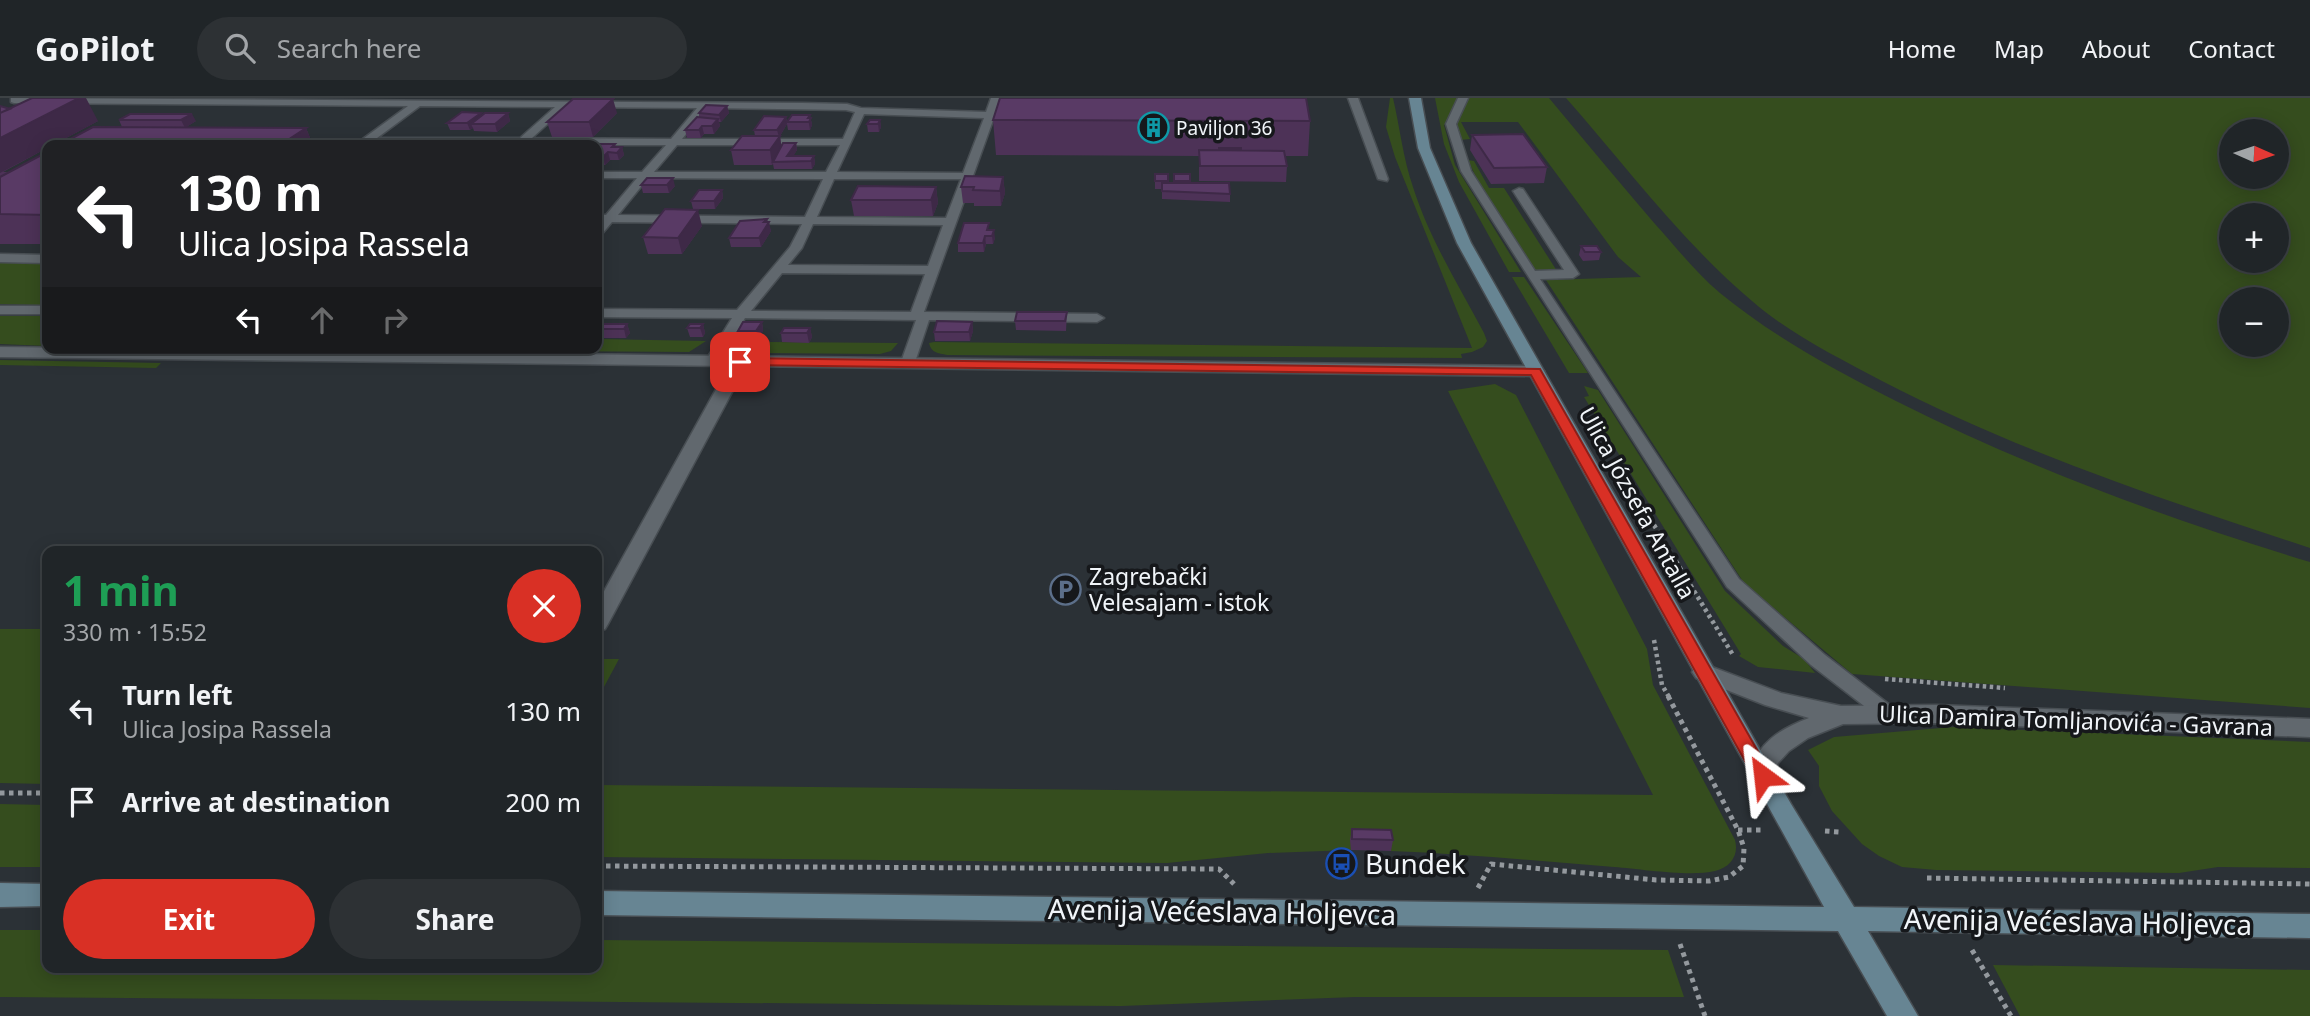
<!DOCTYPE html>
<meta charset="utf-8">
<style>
body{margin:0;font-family:"Noto Sans",sans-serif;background:#2d3134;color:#f1f3f6;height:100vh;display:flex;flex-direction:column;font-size:26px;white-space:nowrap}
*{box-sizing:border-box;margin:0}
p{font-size:23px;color:#a2a5a8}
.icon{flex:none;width:38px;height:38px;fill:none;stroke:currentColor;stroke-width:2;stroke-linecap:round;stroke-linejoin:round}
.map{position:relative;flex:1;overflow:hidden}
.drawer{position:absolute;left:42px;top:448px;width:560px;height:427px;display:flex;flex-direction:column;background:#202528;border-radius:14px;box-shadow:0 4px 18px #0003,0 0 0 2px #3d4245}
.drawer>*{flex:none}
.hud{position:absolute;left:42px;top:42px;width:560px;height:214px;border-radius:14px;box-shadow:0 4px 18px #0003,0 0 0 2px #3d4245;background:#202124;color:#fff;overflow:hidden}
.needle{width:46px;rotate:93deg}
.fabs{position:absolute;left:2219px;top:21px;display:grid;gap:14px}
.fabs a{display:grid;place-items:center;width:70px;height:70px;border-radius:50%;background:#202528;box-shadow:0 4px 18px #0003,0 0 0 2px #3d4245;font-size:35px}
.pin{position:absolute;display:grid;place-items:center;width:60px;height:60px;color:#fff;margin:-30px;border-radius:14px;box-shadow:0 4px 10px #0006}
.me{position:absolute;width:77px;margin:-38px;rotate:330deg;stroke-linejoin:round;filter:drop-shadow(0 0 5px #0008)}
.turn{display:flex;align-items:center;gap:24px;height:147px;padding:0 21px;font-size:32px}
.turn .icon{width:91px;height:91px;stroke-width:2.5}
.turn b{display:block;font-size:49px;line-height:60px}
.lanes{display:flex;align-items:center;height:66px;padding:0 21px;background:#0003;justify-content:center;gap:35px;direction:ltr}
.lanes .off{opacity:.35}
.round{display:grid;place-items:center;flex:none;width:74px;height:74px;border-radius:37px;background:#2d3134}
.summary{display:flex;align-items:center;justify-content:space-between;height:119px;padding:0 21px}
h1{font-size:42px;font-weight:700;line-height:52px;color:#1e9e55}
.action{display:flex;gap:14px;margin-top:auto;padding:14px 21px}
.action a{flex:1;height:80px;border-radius:42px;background:#d93025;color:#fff;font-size:28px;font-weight:700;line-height:80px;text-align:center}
.action a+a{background:#2d3134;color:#f1f3f6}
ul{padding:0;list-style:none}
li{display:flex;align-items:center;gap:21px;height:91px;padding:0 21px}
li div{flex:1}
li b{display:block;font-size:26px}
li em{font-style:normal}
header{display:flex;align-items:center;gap:42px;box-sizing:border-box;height:98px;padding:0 35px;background:#202528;border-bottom:2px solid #3d4245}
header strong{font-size:33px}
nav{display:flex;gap:38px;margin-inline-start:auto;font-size:24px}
.search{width:490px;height:63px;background:#2d3134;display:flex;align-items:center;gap:18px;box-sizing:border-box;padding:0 24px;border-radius:38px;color:#a2a5a8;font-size:26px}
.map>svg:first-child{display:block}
</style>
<header>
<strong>GoPilot</strong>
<div class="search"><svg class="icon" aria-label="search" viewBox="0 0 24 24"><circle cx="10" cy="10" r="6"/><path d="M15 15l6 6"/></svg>Search here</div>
<nav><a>Home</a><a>Map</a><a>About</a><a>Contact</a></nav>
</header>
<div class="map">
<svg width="2310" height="918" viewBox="0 0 2310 918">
<rect width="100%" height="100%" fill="#2b3136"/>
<path fill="#354d1e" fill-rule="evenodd" d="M1390,0H1393C1400,30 1403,60 1413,89C1429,140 1459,188 1484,235L1487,243L1483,249L1472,254L1461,256L1462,260L947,257C938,255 931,255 929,245L934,244L1472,250L1395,59L1386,29Z
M1435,0H1458L1447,25L1444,27L1455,67L1521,174H1509L1459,84L1444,46Z
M1465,0H1549C1584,42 1619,84 1655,126C1676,149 1696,175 1720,195C1774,239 1834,272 1896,303C2029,370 2168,421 2310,464V610L1852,576L1744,485L1546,182L1641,179L1618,159L1518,24H1461L1470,41L1460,42C1454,25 1458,15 1465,0Z
M1566,0H2310V450C2164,402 2019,354 1882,283C1837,259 1790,236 1752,203C1682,144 1626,68 1566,0ZM2231,33H2277V79H2231ZM2231,117H2277V163H2231ZM2231,201H2277V247H2231Z
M1468,62L1474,63L1489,90H1504L1557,173L1537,174C1510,139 1486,102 1468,62Z
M0,165H47V207L0,206Z
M1512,179H1524L1588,275H1569Z
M0,218H47V248L0,246Z
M597,241L706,243L689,254L406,252L597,250Z
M768,244L898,245L891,253L880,256L763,255Z
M0,262L161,265L156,270L0,267Z
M1495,286L1516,297L1647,551L1653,587L1735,742C1739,757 1731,769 1715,773C1690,779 1641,771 1614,769C1540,763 1465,756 1391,753L1389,743L1351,752L1268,755L1167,765L597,759V687L1653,697L1448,293Z
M1584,288L1598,292L1725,493L1783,548L1804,561L1815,575L1758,569L1739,558L1741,556L1584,299L1589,298Z
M0,531H47V686L0,685Z
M597,561H619L597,602Z
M1953,629L2310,644V770L2218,769L2179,775L1936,772L1902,769L1879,758L1862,746L1832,713L1819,688V668L1808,652L1834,639Z
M0,706L47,707V769H0Z
M0,832H47V870H597V842L1668,852L1684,899H1355L1121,908L0,899Z
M1993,867L2310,872V918H2020Z"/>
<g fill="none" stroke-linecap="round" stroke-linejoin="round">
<defs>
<path id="lane" d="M11,0L803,5L847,6L861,10L986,14L991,0H1001L924,214L1097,216L1104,220L1097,224L929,222L915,264L908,268L901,264L916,222L745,220L718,265L713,266L706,262L732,220L597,219V211L737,212L790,149L802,126L612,124L601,137H597V127L600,124L597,123V117H606L637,80H597V74H642L666,47H361L360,43L408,8L14,5L11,4ZM420,8L555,9L520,40H377ZM566,9L697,10L671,41L532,40ZM707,10L846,12L855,14L843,41H682ZM864,16L984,20L963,75L837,74ZM677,47H840L826,74H654ZM648,80L823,81L805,119L618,117ZM834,81H961L946,120L817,119ZM813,126L943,127L928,168L788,167L802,150ZM782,175L925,176L911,214L751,213Z
M1348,0H1358L1388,81L1387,83L1378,81Z
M1458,0H1468L1456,26L1471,73L1535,173L1564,172L1513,93L1519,90L1523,91L1579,176L1573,180L1540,181L1739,481L1825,557L1895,611L1898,616L1895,621L1888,623L1881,621L1811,567L1727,489L1461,73L1446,26Z
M0,156L47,157V165L0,164Z
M0,208H47V216H0Z
M373,250H388L375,263H365L363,260Z"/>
<path id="street" d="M0,249L1535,268L1544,273L1535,278L746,268L608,526L605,531L597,533V506L729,268L0,259Z
M1704,566L1781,595L1841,608L1936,607L2310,621V639L1936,625L1843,626L1808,640L1789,653L1778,665L1772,685L1763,688L1754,685L1750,678C1755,646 1780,631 1809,620L1765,607L1696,580L1692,574L1696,568Z"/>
<path id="secondary" d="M1409,0H1421L1430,50L1471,145L1791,706L1854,809L2310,816V840L1868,833L1918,918H1887L1838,833L597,817V793L1824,809L1457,145L1418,50Z
M0,785L47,786V808L0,809Z"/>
</defs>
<use href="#lane" stroke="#484e53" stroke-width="3"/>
<use href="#street" stroke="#484e53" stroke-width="3"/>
<use href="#secondary" stroke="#484e53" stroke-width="3"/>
<path stroke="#94999e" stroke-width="4.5" stroke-dasharray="3.5 3.5" stroke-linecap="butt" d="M1654,427L1733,557
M1654,542L1662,587L1669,599
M1885,581L2005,590"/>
<path stroke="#94999e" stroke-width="5" stroke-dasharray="4.5 4.5" stroke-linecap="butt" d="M0,695H47
M1738,732H1764
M1825,733L1839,734
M597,768L1219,771L1234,786
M1927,780L2310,786
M1478,790L1491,766L1656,782L1709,783L1729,779L1743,768L1744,750L1738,732L1668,598
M1680,846L1705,918
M1972,852L2011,918"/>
<use href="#lane" fill="#61686e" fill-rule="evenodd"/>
<use href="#street" fill="#61686e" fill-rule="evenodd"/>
<use href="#secondary" fill="#678593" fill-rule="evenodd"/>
</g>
<path fill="#4d3257" d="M0,8L10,11L98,23L53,47H47V50L3,74H7L8,75L47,54V146H0Z
M727,8L729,15L721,24H719L720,28L714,36H704L701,40H687L685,32L699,19V15Z
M508,15L510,23L497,34L474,33L473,30L470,32H450L447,25L482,17Z
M617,15L593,39H552L547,24Z
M130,16L196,23L186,29L306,30L313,47H59L122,29L119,22Z
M810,17L812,27L810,32H788L787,26L780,38L781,48L796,45L797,52L793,58H814L815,66L812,71H774L773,66L772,67H734L731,52L755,38L754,32L786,19L787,24Z
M880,22L881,29L879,34H868L867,26Z
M993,22L1310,23L1308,58H1285L1287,68L1286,84L1199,83V58L996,57Z
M1472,37L1547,69L1544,85L1491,86L1470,52Z
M615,46L616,49H622L624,57L619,62H610L605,67H597V47Z
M1155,76H1168V85H1174V76H1190V85L1230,96V104L1162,101V91H1155Z
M1003,79L1005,95L1001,108H974V105H963L961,89Z
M641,87L675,88L669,95H643Z
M936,89L938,105L933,118H854L851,102Z
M722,92L723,100L715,111H693L691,103Z
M767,121L771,133L761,149H731L729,140Z
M702,128L682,156H648L643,139Z
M989,132L995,140L993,146H986L984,154H958V145Z
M1581,148L1601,154L1599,162L1583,163L1579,157Z
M1067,214L1066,233L1016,232L1015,223Z
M762,224L763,233L758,242H740L738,233Z
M972,224L973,233L970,243H935L934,234Z
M597,226H627L630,235L626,240H597Z
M703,226L705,235L703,239H690L687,230Z
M810,230L812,239L809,245L782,244L781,235Z
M1352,731L1393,742L1391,753L1351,752L1350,742Z"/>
<path fill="#3e2947" d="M79,0H86L98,23L53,47H47V50L0,75V18Z
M613,1L617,15L593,39L589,24Z
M727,8L729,15L721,24L719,17Z
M481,15L484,22L471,26L473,30L470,32L467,25Z
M508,15L510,23L497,34L495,26Z
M192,16L196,23L185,30L181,22Z
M810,17L812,27L810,32L808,20Z
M786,19L787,26L780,38L782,53L773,64L772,67L770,52L779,39L777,32Z
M718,21L720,28L714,36L712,28Z
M880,22L881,29L879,34L878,26Z
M702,28L704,36L701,40L699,32Z
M306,30L313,47H280Z
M796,45L797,52L790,64L787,58Z
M622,49L624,57L619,62L617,55Z
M608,54L610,62L605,67L603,59Z
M814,58L815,66L812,71L811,63Z
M1003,79L1005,95L1001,108L1000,93Z
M673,80L675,88L669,95L667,87Z
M936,89L938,105L933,118L931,102Z
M722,92L723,100L715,111L714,103Z
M698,112L702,128L682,156L678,140Z
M767,121L768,126L769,124L771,133L761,149L759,140L764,124Z
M994,132L995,140L993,146L992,138Z
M985,138L986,146L984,154L983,145Z
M762,224L763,233L758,242L756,233Z
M972,224L973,233L970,243L969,234Z
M627,226L630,235L626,240L624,231Z
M703,226L705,235L703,239L700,230Z
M810,230L812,239L809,245L807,235Z"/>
<path fill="#593a65" stroke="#3e2947" stroke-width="2" d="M32,0H79L0,40V15Z
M1000,0H1306L1310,23L993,22Z
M573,1H613L589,24H547Z
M706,7L727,8L719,17L699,15Z
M0,8L10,11L0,15Z
M462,14L481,15L467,25H447Z
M485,15H508L495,26H471Z
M130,16H192L181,22H119Z
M792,17H810L808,20H811L809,24H787Z
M764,18L786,19L777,32H754Z
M697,19L718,21L712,28H702L699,32H685Z
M870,22H880L878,26H867Z
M93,29L306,30L280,47H59Z
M1523,36L1547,69L1494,70L1472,37Z
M742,38H780L770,52H731Z
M783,45H796L787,58H814L811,63L773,64Z
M597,46H615L612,49H622L617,55L608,54L603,59H597V47H596Z
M1219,50H1241V52H1219Z
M1199,52L1284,53L1287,68H1200Z
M47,54V117L0,116V79Z
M1155,76H1168V83H1155Z
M1174,76H1190V83H1174Z
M965,78L1003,79L1000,93L973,92L974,89H961Z
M647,80H673L667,87H641Z
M1162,85H1229L1230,96L1162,93Z
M858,88L936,89L931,102H851Z
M699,92H722L714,103H691Z
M665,111L698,112L678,140L643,139Z
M767,121L764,124H769L759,140H729L740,123Z
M964,125H989L987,132H994L992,138H985L983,145H958Z
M1581,148H1597L1601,154H1585Z
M1017,214H1067L1065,223H1015Z
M937,223L972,224L969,234H934Z
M743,224H762L756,233H738Z
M597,226H627L624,231H597Z
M690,226H703L700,230H687Z
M784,230H810L807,235H781Z
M1352,731L1391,732L1393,742L1352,741Z"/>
<path fill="#d93025" stroke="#8d1f18" stroke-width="2" d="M740,260L1540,271L1772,678L1769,683L1763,686L1756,683L1531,277L736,267V261Z"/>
<defs>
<symbol id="building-ring" viewBox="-11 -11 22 22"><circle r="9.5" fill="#16181b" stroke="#0f9aa8" stroke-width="1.5"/><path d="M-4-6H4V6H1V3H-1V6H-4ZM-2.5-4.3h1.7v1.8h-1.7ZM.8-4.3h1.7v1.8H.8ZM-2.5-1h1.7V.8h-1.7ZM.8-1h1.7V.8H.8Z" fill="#0f9aa8"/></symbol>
<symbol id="parking-ring" viewBox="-11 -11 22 22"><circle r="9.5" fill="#16181b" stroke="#5c6f8a" stroke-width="1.5"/><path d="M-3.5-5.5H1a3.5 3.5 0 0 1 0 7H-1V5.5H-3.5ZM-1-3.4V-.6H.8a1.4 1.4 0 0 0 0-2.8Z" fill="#5c6f8a"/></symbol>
<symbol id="bus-ring" viewBox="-11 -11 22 22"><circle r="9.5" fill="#16181b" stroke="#1a4fb4" stroke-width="1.5"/><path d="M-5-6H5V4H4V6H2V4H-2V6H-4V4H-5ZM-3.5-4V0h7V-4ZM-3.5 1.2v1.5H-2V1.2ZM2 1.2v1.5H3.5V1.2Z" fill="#1a4fb4"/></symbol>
</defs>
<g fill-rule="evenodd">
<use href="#building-ring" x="1136" y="12" width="35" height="35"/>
<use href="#parking-ring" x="1048" y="474" width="35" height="35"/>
<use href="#bus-ring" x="1324" y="748" width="35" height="35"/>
</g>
<g text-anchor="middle" stroke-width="7" stroke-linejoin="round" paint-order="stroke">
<g font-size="19" fill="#f1f5f9" stroke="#16181b" text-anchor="start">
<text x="1176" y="37">Paviljon 36</text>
</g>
<g font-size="23" fill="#f1f5f9" stroke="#16181b">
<text transform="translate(1637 405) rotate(61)" y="8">Ulica Józsefa Antalla</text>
<text transform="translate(2076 623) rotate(2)" y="8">Ulica Damira Tomljanovića - Gavrana</text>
</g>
<g font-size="23" fill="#f1f5f9" stroke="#16181b" text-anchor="start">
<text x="1089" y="487">Zagrebački<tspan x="1089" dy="26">Velesajam - istok</tspan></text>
</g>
<g font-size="28" fill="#f1f5f9" stroke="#16181b" text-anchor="start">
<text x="1365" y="776">Bundek</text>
</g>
<g font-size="28" fill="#f1f5f9" stroke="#16181b">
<text transform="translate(1222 814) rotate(1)" y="10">Avenija Većeslava Holjevca</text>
<text transform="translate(2078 824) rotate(1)" y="10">Avenija Većeslava Holjevca</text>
</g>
</g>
</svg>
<div class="fabs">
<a><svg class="needle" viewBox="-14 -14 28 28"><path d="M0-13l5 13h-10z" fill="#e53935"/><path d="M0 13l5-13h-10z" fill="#a2a5a8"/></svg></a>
<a>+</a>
<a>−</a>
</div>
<div class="pin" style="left:740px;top:264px;background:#d93025"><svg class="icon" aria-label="arrive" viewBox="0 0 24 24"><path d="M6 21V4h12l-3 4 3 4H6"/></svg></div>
<svg class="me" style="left:1763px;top:678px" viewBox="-20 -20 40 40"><path d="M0-17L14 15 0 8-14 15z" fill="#d93025" stroke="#fff" stroke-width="4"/></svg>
<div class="hud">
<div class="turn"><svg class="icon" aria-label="left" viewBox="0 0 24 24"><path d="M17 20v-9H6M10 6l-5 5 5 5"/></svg><div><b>130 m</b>Ulica Josipa Rassela</div></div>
<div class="lanes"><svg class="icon" aria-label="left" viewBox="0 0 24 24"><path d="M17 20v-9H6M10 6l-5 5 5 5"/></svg><svg class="icon off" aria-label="ahead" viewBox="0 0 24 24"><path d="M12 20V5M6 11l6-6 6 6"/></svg><svg class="icon off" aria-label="right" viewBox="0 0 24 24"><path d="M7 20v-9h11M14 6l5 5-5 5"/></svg></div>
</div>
<section class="drawer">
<div class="summary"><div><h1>1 min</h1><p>330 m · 15:52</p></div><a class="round" style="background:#d93025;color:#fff"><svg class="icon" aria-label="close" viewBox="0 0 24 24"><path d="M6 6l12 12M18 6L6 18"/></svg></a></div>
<ul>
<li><svg class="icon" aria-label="left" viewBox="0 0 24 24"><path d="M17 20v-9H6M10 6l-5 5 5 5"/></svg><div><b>Turn left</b><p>Ulica Josipa Rassela</p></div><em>130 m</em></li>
<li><svg class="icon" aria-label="arrive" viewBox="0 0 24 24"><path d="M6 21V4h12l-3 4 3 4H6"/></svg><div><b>Arrive at destination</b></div><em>200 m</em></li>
</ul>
<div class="action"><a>Exit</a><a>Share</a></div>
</section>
</div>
